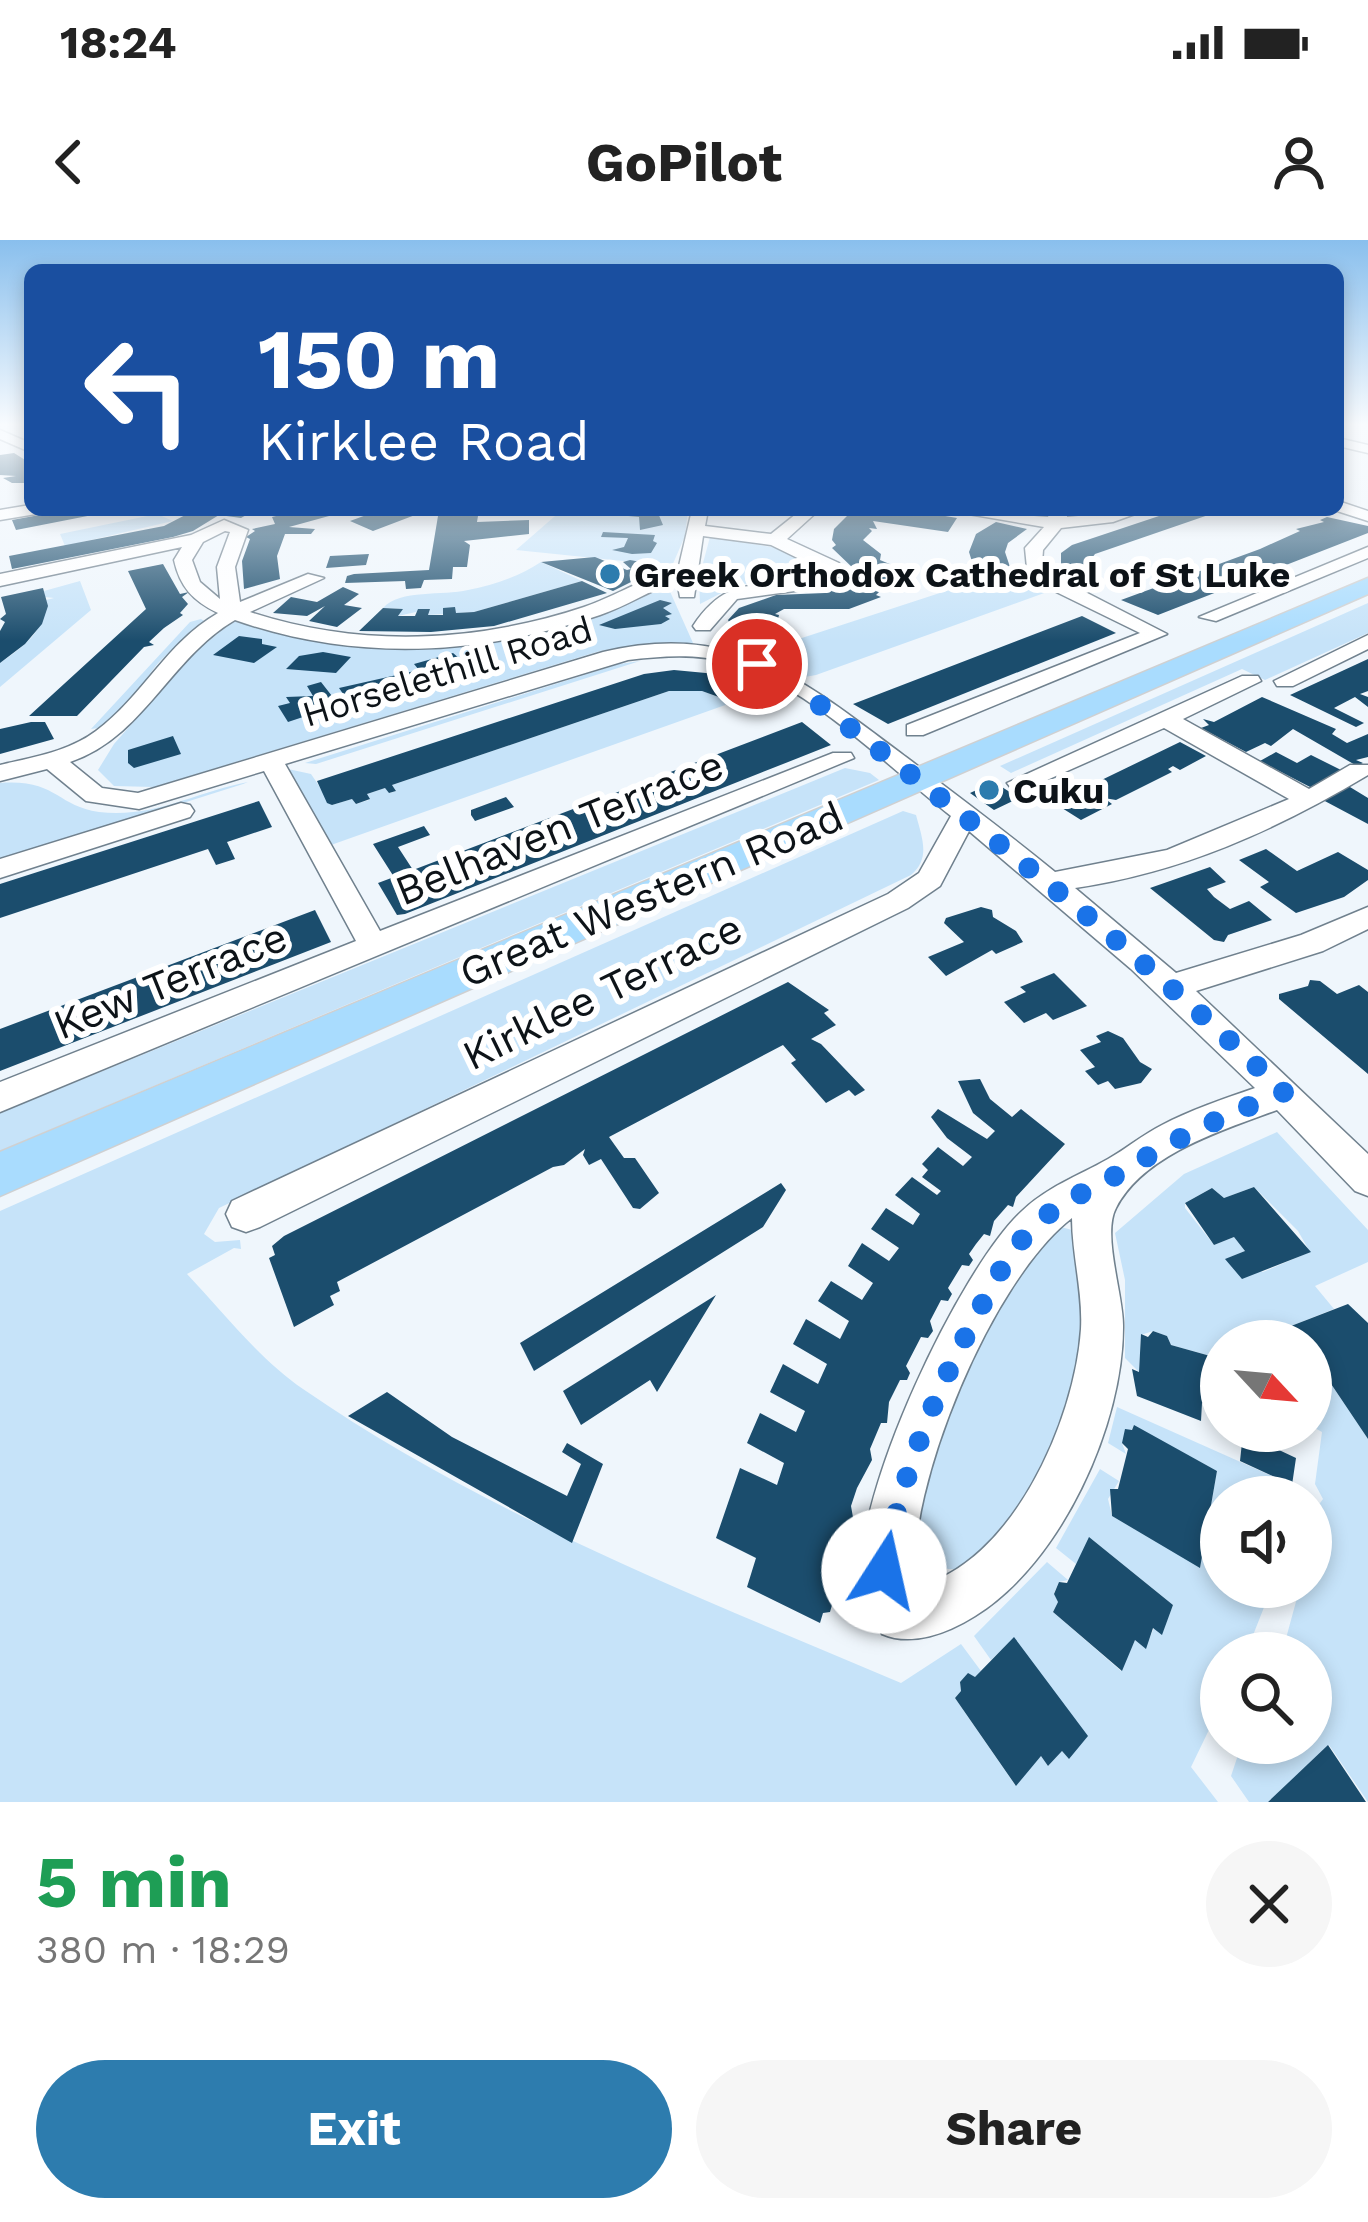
<!DOCTYPE html>
<meta charset="utf-8">
<style>
body{margin:0;font-family:"Work Sans",sans-serif;background:#f6f6f6;color:#222;height:100vh;display:flex;flex-direction:column;font-size:45px;white-space:nowrap}
*{box-sizing:border-box;margin:0}
p{font-size:39px;color:#767676}
.icon{flex:none;width:66px;height:66px;fill:none;stroke:currentColor;stroke-width:2;stroke-linecap:round;stroke-linejoin:round}
.map{position:relative;height:1562px;overflow:hidden}
.drawer{display:flex;flex-direction:column;background:#fff;flex:1}
.drawer>*{flex:none}
.guide{position:absolute;left:24px;top:24px;width:1320px;height:252px;border-radius:18px;box-shadow:0 6px 18px #0003;background:#1a4fa0;color:#fff;overflow:hidden}
.needle{width:78px;rotate:116deg}
.buttons{position:absolute;left:1200px;top:1080px;display:grid;gap:24px}
.buttons a{display:grid;place-items:center;width:132px;height:132px;border-radius:50%;background:#fff;box-shadow:0 6px 18px #0003;font-size:60px}
.pin{position:absolute;display:grid;place-items:center;width:102px;height:102px;color:#fff;margin:-51px;border:6px solid #fff;border-radius:50%;box-shadow:0 3px 12px #0007}
.me{position:absolute;width:132px;margin:-66px;rotate:10deg;stroke-linejoin:round;filter:drop-shadow(0 0 9px #0008)}
.turn{display:flex;align-items:center;gap:42px;height:252px;padding:0 36px;font-size:54px}
.turn .icon{width:156px;height:156px;stroke-width:2.5}
.turn b{display:block;font-size:84px;line-height:102px}
.round{display:grid;place-items:center;flex:none;width:126px;height:126px;border-radius:63px;background:#f6f6f6}
.head{display:flex;align-items:center;justify-content:space-between;height:204px;padding:0 36px}
h1{font-size:72px;font-weight:700;line-height:90px;color:#1e9e55}
.action{display:flex;gap:24px;margin-top:auto;padding:24px 36px}
.action a{flex:1;height:138px;border-radius:72px;background:#2d7cae;color:#fff;font-size:48px;font-weight:700;line-height:138px;text-align:center}
.action a+a{background:#f6f6f6;color:#222}
.status{display:flex;justify-content:space-between;align-items:center;height:84px;padding:0 60px;background:#fff;direction:ltr}
.status svg{height:33px;fill:currentColor}
header{display:flex;justify-content:space-between;align-items:center;height:156px;padding:0 36px;background:#fff;font-size:54px;font-weight:700}
.map>svg:first-child{display:block}
</style>
<div class="status"><b>18:24</b><svg viewBox="0 0 49 12"><path d="M0 12V9h3v3zM5 12V6h3v6zM10 12V3h3v9zM15 12V0h3v12zM26 1h20v11H26zM47 4h2v5h-2z"/></svg></div>
<header><svg class="icon" aria-label="back" viewBox="0 0 24 24"><path d="M15 5l-7 7 7 7"/></svg>GoPilot<svg class="icon" aria-label="person" viewBox="0 0 24 24"><circle cx="12" cy="8" r="4"/><path d="M4 21q1-7 8-7t8 7"/></svg></header>
<div class="map">
<svg width="1368" height="1562" viewBox="0 0 1368 1562">
<rect width="100%" height="100%" fill="#eff6fc"/>
<path fill="#c6e3f9" fill-rule="evenodd" d="M562,270H688L685,296L672,326L516,310Z
M157,274L173,281L65,306L60,294Z
M710,297L778,308L819,331L809,337L737,345L700,364L699,338Z
M541,322L582,341L474,372L428,375L429,369L398,376L402,369L383,368C400,349 443,356 468,350C494,345 520,336 541,322Z
M80,341L91,370L0,447V423C23,407 46,391 46,360L54,358L45,357L44,351Z
M1029,342L1047,352L816,435L799,438L750,415L949,350Z
M668,347L693,403L643,404L600,411L154,547L114,546L98,530L114,504L193,414L233,381C397,430 513,406 668,347Z
M1368,363V393L1265,440L1242,429L1011,533L1000,526Z
M201,379L206,382C190,395 174,407 160,421C142,441 120,488 91,489L190,382Z
M640,421L316,524L305,523L619,424Z
M752,433L776,447L331,605L288,529L311,534L332,565L352,559L356,564L369,560L367,554L385,548L390,553L396,551L392,545L669,451H702L727,460L758,446L745,439Z
M845,528L870,533L879,540L0,911V873Z
M248,542L243,544L0,621V543C57,539 56,566 99,572C152,579 199,551 248,542Z
M903,571L916,575C922,598 931,618 911,635L219,968L204,994L215,1002L240,1000L241,1009L234,1008L187,1034C224,1073 259,1119 303,1149C487,1276 697,1356 901,1443L961,1404L981,1431L975,1437L968,1434L960,1442L961,1451L955,1458L1015,1545L1041,1516L1048,1526L1062,1511L1069,1519L1014,1398L991,1420L974,1396L1047,1322L1068,1340L1059,1342L1054,1353L1058,1362L1053,1372L1121,1431L1135,1400L1145,1408L1154,1388L1162,1394L1173,1365L1090,1298L1076,1324L1056,1308L1100,1229L1119,1241L1108,1259L1112,1276L1200,1327L1217,1231L1134,1186L1122,1203L1126,1214L1108,1203L1117,1167L1292,1245L1291,1257H1221V1347H1272L1246,1413H1221V1465L1191,1527L1218,1562H0V971Z
M1277,892L1368,990V1022L1315,1046L1334,1069L1291,1086L1302,1101H1221V1119L1171,1105L1167,1096L1153,1091L1141,1095L1139,1132L1125,1118V1040L1115,993L1184,934ZM1254,947L1298,991L1310,1012L1263,1032L1226,1019L1245,1011L1234,997L1214,1005L1185,968V963L1212,948L1224,958Z
M1061,987L1072,990L1083,1002L1086,1134L1032,1256L968,1328C943,1332 932,1327 915,1307L918,1243L986,1085L1038,1001Z
M1311,1114L1368,1199V1562L1329,1505L1268,1562H1249L1231,1536L1242,1503H1311V1413H1282L1300,1347H1311V1275L1323,1259L1315,1244L1322,1192L1311,1186Z"/>
<path fill="#1b4d6d" d="M14,213L30,223V243H12L3,238L16,236L0,235V215Z
M67,270L108,272L16,290L12,280Z
M195,270L248,274L241,278L219,275L193,291L173,297L12,329L9,316L164,286Z
M301,270L340,273L289,287L315,289L311,294H285L277,316L280,339L244,349L242,321L250,299L246,297L255,291L252,289L275,284L272,277Z
M380,270H418L423,272L373,291L350,281Z
M439,270H479L477,282L529,280V294L464,301L470,305L467,327H453L452,339L424,340L421,348L406,349L405,341L345,343L347,336L354,334L429,330Z
M608,270H648L658,273L663,285L640,290L639,277L607,274Z
M853,270H910L957,278L948,292L873,281L877,289L869,288L872,291L863,300L881,314L880,320L892,325H886L896,337H889V351L882,349L876,355L881,357L849,369H784L775,374L779,375L778,379L770,378L775,386H767L786,400L760,410L743,407L728,380L739,368L776,355L825,353L852,340L854,329L832,308L836,305L832,300L834,289Z
M1177,270L1220,271L1095,314L1089,322L1095,331L1069,333L1061,325V313L1072,305Z
M1327,277L1368,286V293L1158,375L1121,360L1260,309L1300,291L1296,289L1324,282L1320,280Z
M996,282L1027,289L1008,303L1005,312L1012,333L1021,336L1007,339L1010,343L953,347L949,337L976,338L973,333H987L975,331L969,312L976,294Z
M603,292L655,295L653,301L657,303L651,313L632,314L612,310L624,307L628,298L601,297Z
M369,314L366,325L326,328L330,316Z
M595,317L627,330L631,329L623,322L630,320L663,326L613,351L541,322Z
M163,324L180,354L189,352L182,357L188,364L180,373L183,375L164,388L149,402L154,405L144,407L77,476H29L146,369L128,331Z
M582,341L607,353L494,386L431,392L359,391L383,368L403,369L398,376H415L418,369H430L428,375H443V368L455,367L456,373L474,372Z
M343,347L359,354L344,365L362,368L337,387L309,381L325,366L307,376L273,373L291,357L317,362Z
M43,348L48,366L42,384L25,404L0,423V391L5,382L0,379L6,374L1,357Z
M660,360L672,363L663,368L672,374L665,376L670,379L661,384L615,389L599,385Z
M1082,376L1116,393L888,484L853,464Z
M239,396L262,399V404L277,407L254,423L213,415Z
M323,412L351,417L336,433L286,429L299,416Z
M453,413L467,425L361,464H350L339,448L419,430L414,424Z
M1368,419V451L1360,454L1368,457V467L1355,457L1334,468L1364,483L1356,487L1290,455Z
M674,430L727,435L756,447L727,460L702,451H669L392,545L396,551L389,553L385,548L367,554L370,559L356,564L352,559L332,565L327,563L317,541L644,434Z
M321,442L339,465L288,482L278,466L290,463L286,457L313,456L307,446Z
M1262,457L1336,489L1332,494L1347,503L1368,494V517L1356,520L1363,523L1357,526L1293,489L1271,506L1265,503L1246,512L1201,488L1209,485L1203,479L1214,482Z
M31,482H45L54,499L0,514V489Z
M802,482L831,505L405,674L397,675L378,643L394,637L373,604L424,586L430,595L398,607L413,630Z
M173,496L181,514L134,528L128,523V510Z
M1180,502L1206,516L1180,530L1173,526L1168,529L1172,532L1116,560L1104,558L1112,564L1081,580L1054,563Z
M1276,512L1297,523L1311,515L1341,530L1312,548L1260,521Z
M994,542L1019,558L994,570L970,553Z
M1345,544L1368,558V584L1321,559Z
M506,557L514,567L475,581L471,575V570Z
M259,561L272,587L227,602L235,619L216,625L208,609L0,678V644Z
M1266,609L1297,631L1338,612L1368,630V640L1344,657L1296,673L1260,647L1269,642L1239,620Z
M1210,627L1226,642L1207,649L1214,657L1230,669L1249,661L1272,680L1228,695L1224,702L1214,700L1150,648Z
M981,667L992,670L993,677L1016,691L1023,702L996,714L992,710L946,736L928,717L964,702L944,683L946,678Z
M315,670L331,702L0,831V789Z
M1054,733L1087,766L1053,780L1046,773L1024,783L1004,762L1026,752L1020,747Z
M1310,740L1320,741L1337,754L1359,745L1368,752V834L1279,759V754L1308,746Z
M788,742L829,770L824,773L836,785L811,799L821,804L865,850L855,856L849,850L826,863L791,823L796,820L783,805L609,897L624,918H635L659,953L640,969L633,968L601,919L589,925L583,915L585,909L564,925L553,927L337,1042L340,1051L330,1056L334,1065L294,1087L269,1018L275,1015L272,1006L284,996Z
M1108,791L1123,798L1140,822L1152,829L1141,843L1115,849L1108,841L1098,845L1085,831L1095,827L1080,810L1101,802L1096,796Z
M980,839L990,859L1012,877L1021,869L1065,904L1016,957L1013,967L1008,965L994,981L990,996L984,994L976,1004L969,1014L973,1020L969,1026L962,1025L948,1048L952,1054L948,1061L941,1060L930,1081L933,1091L928,1098L921,1097L906,1126L910,1133L907,1140H900L889,1162L887,1183H881L870,1209L872,1220L857,1248L851,1266L854,1283L846,1284L828,1351L834,1358L830,1372L823,1373L820,1383L747,1347L756,1318L716,1298L740,1228L777,1245L784,1223L747,1203L760,1173L796,1192L805,1171L770,1152L783,1124L818,1144L827,1124L793,1104L806,1079L840,1099L849,1081L818,1061L831,1041L862,1060L873,1043L848,1026L862,1003L889,1021L899,1008L871,989L886,968L913,985L920,974L895,955L912,937L937,955L941,951L922,937L928,930L922,924L938,907L963,926L972,917L947,898L931,877L938,869L987,899L995,891L973,873L958,841Z
M781,943L786,950L763,987L534,1131L520,1103Z
M1254,947L1311,1012L1242,1039L1225,1019L1245,1011L1234,997L1214,1005L1185,963L1212,948L1224,958Z
M716,1055L657,1152L650,1140L581,1185L563,1151Z
M1348,1064L1368,1083V1199L1311,1114V1101H1302L1291,1086Z
M1153,1091L1167,1096L1171,1105L1221,1119V1170L1202,1163L1201,1181L1137,1156L1132,1129L1139,1132L1141,1094L1148,1097Z
M387,1152L452,1197L567,1256L581,1224L562,1212L567,1203L603,1224L572,1303L348,1176Z
M1134,1185L1217,1231L1200,1328L1112,1276L1110,1249H1118L1128,1209L1122,1203L1125,1189L1132,1190Z
M1243,1193L1296,1218L1292,1245L1240,1221Z
M1089,1297L1173,1365L1162,1395L1153,1388L1146,1409L1135,1400L1122,1431L1053,1372L1058,1362L1054,1354L1059,1342L1067,1343Z
M1014,1397L1088,1496L1069,1519L1062,1511L1048,1526L1041,1516L1016,1546L955,1458L961,1451L960,1442L968,1433L975,1437Z
M1328,1505L1366,1562H1268Z"/>
<g fill="none" stroke-linecap="round" stroke-linejoin="round">
<defs>
<path id="minor" d="M0,190L30,203V212L0,199Z
M1338,198L1368,205V213L1338,206Z
M1338,261L1368,271V281L1334,270H1338Z
M30,265V270H38L36,274L0,280V270Z
M692,270H708L705,286L771,294L801,270H819L787,299L839,323L842,334L817,348L737,359L710,390H696L693,386C734,324 769,358 824,331L771,305L703,296L694,357H680L677,341C650,350 627,366 600,375C481,416 354,422 235,380C170,418 143,498 70,522L102,548L138,553L603,412C735,381 803,440 902,514C954,553 1005,591 1055,632L1167,610L1289,559L1164,488L1029,548H1011L1007,543L1242,436H1258L1261,441L1183,479L1309,549L1350,525H1368V535C1276,590 1183,632 1075,648L1176,733L1301,695L1368,667V689L1323,711L1196,751L1368,914V956L1355,951L1277,870C1223,890 1144,914 1116,968C1102,994 1123,1054 1123,1085C1124,1184 1061,1323 975,1376C948,1393 912,1407 882,1394C875,1379 864,1360 862,1343C851,1259 960,1028 1022,971C1047,947 1078,936 1108,919C1126,909 1142,895 1162,885C1191,870 1223,859 1255,848L1131,729L969,591L940,646L908,668L260,987L246,992L232,987L226,974L232,961L888,654L919,633L951,576C887,526 808,445 730,423C697,413 662,416 628,420L285,524L380,691L833,513H851L854,518L0,872V842L356,701L264,531L139,569L86,561L47,529L0,541V525C33,517 68,512 96,491C143,456 166,403 218,373C193,361 180,347 174,320L182,307L0,346V334L191,295L224,280L248,290L235,327L240,362L308,334L324,338L250,372C359,408 476,403 584,367C616,356 644,337 678,330ZM225,291L230,292L217,327L220,359L200,342L192,320L203,302ZM1072,978C1072,1015 1083,1052 1081,1089C1075,1180 1012,1325 915,1347C905,1248 993,1038 1072,978Z
M945,270L1048,277L1051,270H1067V277L1146,270L1113,282L1061,288L1043,310L1042,323L1060,339L1167,394L923,495H907V485L1140,393L1046,347L1027,328L1025,308L1044,287Z
M1368,307V318L1216,381L1199,377Z
M1368,395V409L1293,446H1277L1274,441Z
M181,563L190,565L194,571L190,577L0,638V619Z"/>
<path id="major" d="M1368,338V354L0,956V912Z"/>
</defs>
<use href="#minor" stroke="#70818e" stroke-width="3"/>
<use href="#major" stroke="#cfd0d1" stroke-width="3"/>
<use href="#minor" fill="#fff" fill-rule="evenodd"/>
<use href="#major" fill="#a9dcfe" fill-rule="evenodd"/>
</g>
<linearGradient id="sky" x2="0" y2="1"><stop stop-color="#89bfed"/><stop offset="0.46" stop-color="#f8fbfe"/><stop offset="1" stop-color="#f8fbfe" stop-opacity="0"/></linearGradient>
<rect width="1368" height="401" fill="url(#sky)"/>
<g fill="none" stroke-linecap="round" stroke-linejoin="round">
<path stroke="#1a73e8" stroke-width="21" stroke-dasharray="0 37.8" d="M757,424L795,446C967,577 1128,701 1284,852C1228,874 1178,897 1127,929C1092,950 1055,962 1027,994C1005,1018 989,1052 974,1080C931,1162 900,1240 884,1331"/>
</g>
<g fill="#2d7cae" stroke="#fff" stroke-width="4.5">
<circle cx="610" cy="334" r="12"/>
<circle cx="989" cy="550" r="12"/>
</g>
<g text-anchor="middle" stroke-width="12" stroke-linejoin="round" paint-order="stroke">
<g font-size="36" font-weight="bold" fill="#0d1318" stroke="#fff" text-anchor="start">
<text x="634" y="347">Greek Orthodox Cathedral of St Luke</text>
<text x="1013" y="563">Cuku</text>
</g>
<g font-size="36" fill="#0d1318" stroke="#fff">
<text transform="translate(447 431) rotate(-17)" y="13">Horselethill Road</text>
</g>
<g font-size="42" fill="#0d1318" stroke="#fff">
<text transform="translate(559 587) rotate(-22)" y="15">Belhaven Terrace</text>
<text transform="translate(651 654) rotate(-23)" y="15">Great Western Road</text>
<text transform="translate(170 740) rotate(-22)" y="15">Kew Terrace</text>
<text transform="translate(602 751) rotate(-26)" y="15">Kirklee Terrace</text>
</g>
</g>
</svg>
<div class="buttons">
<a><svg class="needle" viewBox="-14 -14 28 28"><path d="M0-13l5 13h-10z" fill="#e53935"/><path d="M0 13l5-13h-10z" fill="#767676"/></svg></a>
<a><svg class="icon" aria-label="sound" viewBox="0 0 24 24"><path d="M4 9h4l5-4v14l-5-4H4zM17 9q2 3 0 6"/></svg></a>
<a><svg class="icon" aria-label="search" viewBox="0 0 24 24"><circle cx="10" cy="10" r="6"/><path d="M15 15l6 6"/></svg></a>
</div>
<div class="pin" style="left:757px;top:424px;background:#d93025"><svg class="icon" aria-label="arrive" viewBox="0 0 24 24"><path d="M6 21V4h12l-3 4 3 4H6"/></svg></div>
<svg class="me" style="left:884px;top:1331px" viewBox="-20 -20 40 40"><circle r="19" fill="#fff"/><path d="M0-13L10 11 0 6-10 11z" fill="#1a73e8"/></svg>
<div class="guide">
<div class="turn"><svg class="icon" aria-label="left" viewBox="0 0 24 24"><path d="M17 20v-9H6M10 6l-5 5 5 5"/></svg><div><b>150 m</b>Kirklee Road</div></div>
</div>
</div>
<section class="drawer">
<div class="head"><div><h1>5 min</h1><p>380 m · 18:29</p></div><a class="round"><svg class="icon" aria-label="close" viewBox="0 0 24 24"><path d="M6 6l12 12M18 6L6 18"/></svg></a></div>
<div class="action"><a>Exit</a><a>Share</a></div>
</section>
